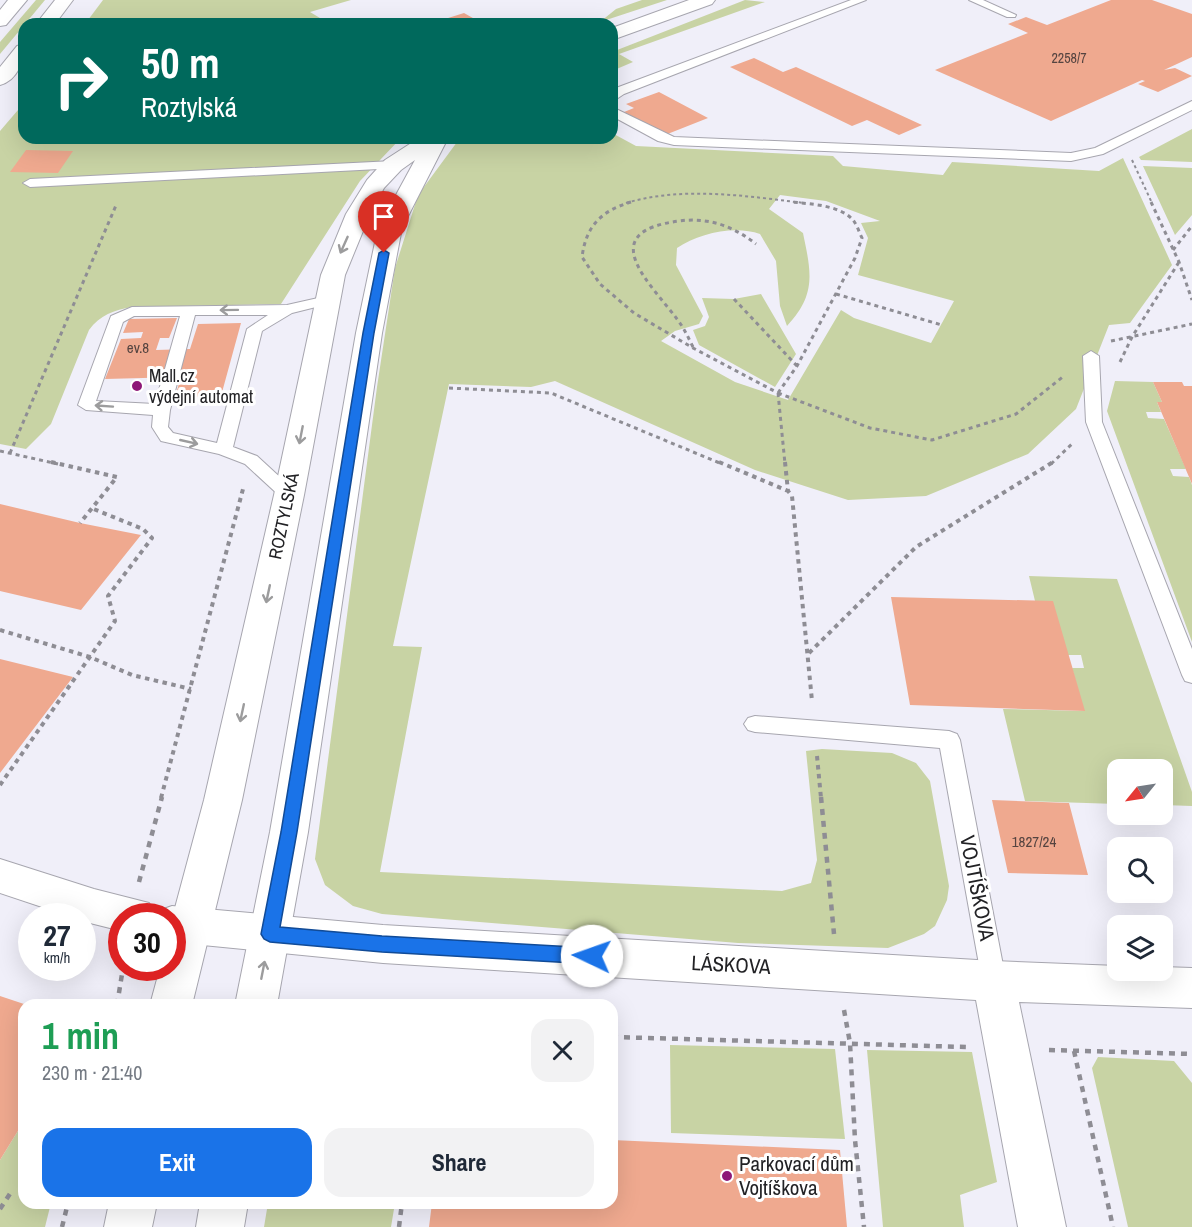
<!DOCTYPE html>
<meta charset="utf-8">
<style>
body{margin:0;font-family:"Archivo Narrow",sans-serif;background:#f2f2f3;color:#1f2937;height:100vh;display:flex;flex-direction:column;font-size:22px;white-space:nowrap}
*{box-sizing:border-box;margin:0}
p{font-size:20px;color:#747a83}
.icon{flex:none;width:33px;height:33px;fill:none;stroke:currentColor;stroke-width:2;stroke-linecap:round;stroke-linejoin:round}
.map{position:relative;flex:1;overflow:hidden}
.drawer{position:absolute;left:18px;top:999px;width:600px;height:210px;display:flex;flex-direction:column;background:#fff;border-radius:18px;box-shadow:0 6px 24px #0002}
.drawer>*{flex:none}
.banner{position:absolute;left:18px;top:18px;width:600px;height:126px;border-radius:18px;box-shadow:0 6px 24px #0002;background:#00695c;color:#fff;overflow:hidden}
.needle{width:39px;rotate:240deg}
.tools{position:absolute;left:1107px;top:759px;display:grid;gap:12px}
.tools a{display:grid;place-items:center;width:66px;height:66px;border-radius:12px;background:#fff;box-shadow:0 6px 24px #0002;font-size:30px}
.speed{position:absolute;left:18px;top:903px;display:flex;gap:12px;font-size:30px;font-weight:700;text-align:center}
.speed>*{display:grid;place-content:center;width:78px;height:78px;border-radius:50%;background:#fff;box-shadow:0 6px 24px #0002;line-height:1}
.speed small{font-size:15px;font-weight:400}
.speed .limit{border:9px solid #d22;background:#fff;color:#111}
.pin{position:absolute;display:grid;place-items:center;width:51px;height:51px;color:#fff;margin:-62px -26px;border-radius:50% 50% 50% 0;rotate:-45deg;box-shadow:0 0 6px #0007}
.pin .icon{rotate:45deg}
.me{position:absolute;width:66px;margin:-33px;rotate:273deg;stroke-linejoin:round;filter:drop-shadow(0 0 4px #0008)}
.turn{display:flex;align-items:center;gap:21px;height:126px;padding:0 24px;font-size:27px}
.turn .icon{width:78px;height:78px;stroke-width:2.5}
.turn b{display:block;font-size:42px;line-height:51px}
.round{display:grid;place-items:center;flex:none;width:63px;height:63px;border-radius:18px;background:#f2f2f3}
.overview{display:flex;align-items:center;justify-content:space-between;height:102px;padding:0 24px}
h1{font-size:36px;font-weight:800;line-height:45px;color:#1e9e55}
.button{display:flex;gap:12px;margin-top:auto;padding:12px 24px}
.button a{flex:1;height:69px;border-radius:18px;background:#1a73e8;color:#fff;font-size:24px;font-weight:800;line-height:69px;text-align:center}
.button a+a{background:#f2f2f3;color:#1f2937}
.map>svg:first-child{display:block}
</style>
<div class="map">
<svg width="1192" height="1227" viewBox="0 0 1192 1227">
<rect width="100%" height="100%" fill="#f0eff9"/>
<path fill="#c8d3a4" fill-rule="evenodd" d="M36,0H45L0,54V42Z
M103,0H351L310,12L330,24H85Z
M642,0H667L600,22L616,9Z
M745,0L765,2L619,54L633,62L612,71V52Z
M24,103V138H401L360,181L281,304L132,307C114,310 100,315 89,330L51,424L26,449L0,444V131Z
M1192,129V162L1141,160L1139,157Z
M612,133L636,146L833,156L843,166L943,175L952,162L1099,171L1123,158L1172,265L1130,323L1109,325L1076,409L1028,454L926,496L848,500L755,470L555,381L531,387L449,384L393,646L422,647L380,872L782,891L811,883L817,860L806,751L822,749L892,753L916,763L930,781L949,886L947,900L935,926L924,934L888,948L738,943L382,914L353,906L325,885L315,859L377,387L395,268L418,195L460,138H612ZM780,195L826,201L880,221L861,223L868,238L858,275L954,301L931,343L854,318L841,310L788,400L735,382L661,341L675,331L699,324L703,316L676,265L677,248C699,233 735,225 760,234L776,261L780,306L787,326C817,294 811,272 803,233L769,209Z
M1143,166L1192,168V215L1175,235Z
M761,294L796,354L775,387L699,345L693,330L705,326L709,317L702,298L734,299Z
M1115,381L1153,382L1162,402H1157L1161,412H1146L1148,418L1164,419L1186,469H1170L1173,476L1189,477L1192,485V642L1107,411Z
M1029,576L1117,579L1192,792V806L1163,805L1162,770H1118L1117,804L1025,801L1003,709L1084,711L1072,668H1084L1081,655H1068L1035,601Z
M670,1045L835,1049L845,1139L671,1133Z
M867,1050L972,1052L997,1182L960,1195L964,1227H883Z
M1098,1057L1174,1061L1192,1083V1227H1128L1092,1068Z
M24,1121V1203H51L45,1227H0V1160Z
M268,1203H395L391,1227H264Z"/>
<path fill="#efa98f" d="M1111,0H1152L1192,14V57L1164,70L1175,68L1192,76L1158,92L1138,84L1145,81L1142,80L1051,121L935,70L1028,33L1008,24L1026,17L1047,25Z
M464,13L480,22L490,19L499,24H429Z
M754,58L783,72L796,67L922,125L899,135L867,120L852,126L730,67Z
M659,92L708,118L665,135L624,112L634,108L626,104Z
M26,150L73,151L58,173L10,172Z
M177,318L169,338H160L156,350L190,349L198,324L241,323L221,396L175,397L181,377L105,379L121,339L141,338L143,332L123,333L129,319Z
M1153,382H1182L1184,386H1192V484L1157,402H1162Z
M0,504L80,523L141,535L81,610L0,591Z
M891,597L1053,601L1085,711L910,705Z
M0,659L73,677L0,773Z
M992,800L1069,803L1088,875L1008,873Z
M0,996L24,1004V1121L0,1160Z
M612,1140L840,1150L847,1227H429L432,1203H612Z"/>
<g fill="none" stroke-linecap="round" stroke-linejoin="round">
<defs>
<path id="service" d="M851,0H866L624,94L612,102V92L616,88Z
M969,0H983L1016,15L1015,17H1007Z
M1192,101V110L1103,154L1071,161L674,145L658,141L612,116V107L674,137L1071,153L1095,148Z
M393,161L399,165L398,168L30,187L23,183L30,179Z
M327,296L332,297L334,300L332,303L292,313L262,331L233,447L257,456L295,491L298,495L295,499H283L245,464L219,454L161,441L152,427L153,415L86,410L78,405L111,316L132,307L287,305ZM195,315H268L247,329L217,443L173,433L168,427L170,410ZM134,316H180L155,404L96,401L123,322Z
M1091,351L1099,356L1102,422L1192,649V683L1185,681L1182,675L1086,422L1083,356Z
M755,716L949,731L957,734L960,740L1006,981L1003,989L994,993L985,989L982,981L940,748L755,732L748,730L744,724L748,718Z"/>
<path id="minor" d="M0,859L94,889L149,903L155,916H122V931L82,921V916H69L0,893Z
M172,906L383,925L994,961L1118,966V970H1162V967L1192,968V1008L1019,1002L1066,1227H1018L976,1000L383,963L172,942V916H155L158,911Z"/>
<path id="secondary" d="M689,0H715L712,4L612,40V28Z
M419,138H448L402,228L382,333L308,832L277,1005H235L270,832L356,333L378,228L415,160L401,170L384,188L370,214L345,275L304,495L242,800L192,1005H150L160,968H172V919L204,800L274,495L321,275L346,214L367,180L385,160Z
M109,1203H157L152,1227H104Z
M200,1203H248L244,1227H196Z"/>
<path id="trunk" d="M8,0H27L6,25L0,26V10Z
M55,0H73L55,24H36Z
M24,44C24,61 18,80 0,85V67L17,46Z"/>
</defs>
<use href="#service" stroke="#a7a6af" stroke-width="2"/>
<use href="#minor" stroke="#a7a6af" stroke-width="2"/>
<use href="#secondary" stroke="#a7a6af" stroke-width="2"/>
<use href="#trunk" stroke="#a7a6af" stroke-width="2"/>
<path stroke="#8e8d94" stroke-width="2" stroke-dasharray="3 3" stroke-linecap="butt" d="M1132,160L1152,203
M626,203C683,186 746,196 804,203"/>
<path stroke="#8e8d94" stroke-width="3" stroke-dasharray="4 4" stroke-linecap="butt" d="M631,202C601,211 586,226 582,257L600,284L634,313L693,348L778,393
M1151,202L1179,262L1192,300
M1173,250L1192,226
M836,294L942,325
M734,299L797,366
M1111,341L1192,324
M693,347C688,337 684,328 677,319C650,283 593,232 679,221C708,217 733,226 756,244
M1120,362L1132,337L1179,262
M449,388L551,393L722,464
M778,393L870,428L932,440L1016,414L1064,376
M778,393L785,464
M778,393L797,366L855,258L862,238C859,232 857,225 853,220C840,205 810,204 792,202
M0,451L58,464
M10,453L117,203
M1051,464L1073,443"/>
<path stroke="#8e8d94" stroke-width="4" stroke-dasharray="4.5 4.5" stroke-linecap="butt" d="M51,462L117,477L80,523
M719,462L788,491
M785,462L788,491L792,496L812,701
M0,630L90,657L132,675L191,689
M809,653L916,547L1053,462
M817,756L821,798
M0,785L115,621L108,596L152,538L143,529L91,508
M161,798L243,489"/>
<path stroke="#8e8d94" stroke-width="4.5" stroke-dasharray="6 6" stroke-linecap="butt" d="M821,797L834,934
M139,882L162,797
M117,1005L123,968
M844,1010L850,1043L855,1140L864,1227
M612,1037L966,1047
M1049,1050L1192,1054
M1074,1051L1113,1227
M0,1209L13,1189
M62,1227L68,1203
M399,1227L402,1203"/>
<use href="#service" fill="#fff" fill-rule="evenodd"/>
<use href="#minor" fill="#fff" fill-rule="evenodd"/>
<use href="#secondary" fill="#fff" fill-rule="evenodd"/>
<use href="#trunk" fill="#fff" fill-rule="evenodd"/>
</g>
<defs><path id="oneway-shaft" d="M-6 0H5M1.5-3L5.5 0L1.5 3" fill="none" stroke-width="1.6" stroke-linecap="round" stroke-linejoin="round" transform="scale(1.5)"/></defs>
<g stroke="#9c9c9d">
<use href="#oneway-shaft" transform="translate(344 245) rotate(114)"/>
<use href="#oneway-shaft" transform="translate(229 310) rotate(179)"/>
<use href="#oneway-shaft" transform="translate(104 406) rotate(-176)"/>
<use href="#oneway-shaft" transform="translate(301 435) rotate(101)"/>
<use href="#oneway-shaft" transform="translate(189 442) rotate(13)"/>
<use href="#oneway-shaft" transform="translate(268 594) rotate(102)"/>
<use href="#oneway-shaft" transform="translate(242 713) rotate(102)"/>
<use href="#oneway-shaft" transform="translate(263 970) rotate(-79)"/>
</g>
<path fill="#1a73e8" stroke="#114b97" stroke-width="1.5" d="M384,250L389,253L374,333L297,832L280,927L382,936L592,948L598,951L601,956L598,962L592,964L382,952L270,942L264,939L261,934L281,832L363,333L379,253Z"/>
<g fill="#8e1878" stroke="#fff" stroke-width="2">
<circle cx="137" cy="386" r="6"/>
<circle cx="727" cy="1176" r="6"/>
</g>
<g text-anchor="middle" stroke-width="6" stroke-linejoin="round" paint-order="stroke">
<g font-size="14" fill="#554440">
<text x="1069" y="63">2258/7</text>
</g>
<g font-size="15" fill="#554440">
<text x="138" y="353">ev.8</text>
<text x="1034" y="847">1827/24</text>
</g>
<g font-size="18" fill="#222225" stroke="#fff" text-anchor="start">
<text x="149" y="382">Mall.cz<tspan x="149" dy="21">výdejní automat</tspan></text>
</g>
<g font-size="18" fill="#222225" stroke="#fff">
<text transform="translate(284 516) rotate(-78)" y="6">ROZTYLSKÁ</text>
</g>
<g font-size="21" fill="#222225" stroke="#fff">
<text transform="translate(977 888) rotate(79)" y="7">VOJTÍŠKOVA</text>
<text transform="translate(731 965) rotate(3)" y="7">LÁSKOVA</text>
</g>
<g font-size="21" fill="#222225" stroke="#fff" text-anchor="start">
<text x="739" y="1171">Parkovací dům<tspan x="739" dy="24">Vojtíškova</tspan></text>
</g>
</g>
</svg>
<div class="tools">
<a><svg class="needle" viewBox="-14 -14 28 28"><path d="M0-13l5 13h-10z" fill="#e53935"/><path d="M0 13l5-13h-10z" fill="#747a83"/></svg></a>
<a><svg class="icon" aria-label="search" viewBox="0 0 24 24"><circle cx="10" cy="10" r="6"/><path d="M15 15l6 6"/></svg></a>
<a><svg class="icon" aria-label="layers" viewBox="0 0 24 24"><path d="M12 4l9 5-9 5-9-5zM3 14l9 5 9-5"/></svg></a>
</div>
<div class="speed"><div>27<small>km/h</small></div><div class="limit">30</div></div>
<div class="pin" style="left:384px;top:253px;background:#d93025"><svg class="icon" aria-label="arrive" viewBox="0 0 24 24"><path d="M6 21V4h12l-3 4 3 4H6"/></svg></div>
<svg class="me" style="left:592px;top:956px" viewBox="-20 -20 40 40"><circle r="19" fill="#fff"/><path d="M0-13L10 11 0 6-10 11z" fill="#1a73e8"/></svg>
<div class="banner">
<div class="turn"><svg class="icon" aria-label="right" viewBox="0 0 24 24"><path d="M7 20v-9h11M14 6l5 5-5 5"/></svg><div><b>50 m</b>Roztylská</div></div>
</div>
<section class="drawer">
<div class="overview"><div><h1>1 min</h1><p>230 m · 21:40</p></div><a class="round"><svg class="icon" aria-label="close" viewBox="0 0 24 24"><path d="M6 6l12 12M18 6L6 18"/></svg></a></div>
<div class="button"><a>Exit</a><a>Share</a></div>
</section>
</div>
